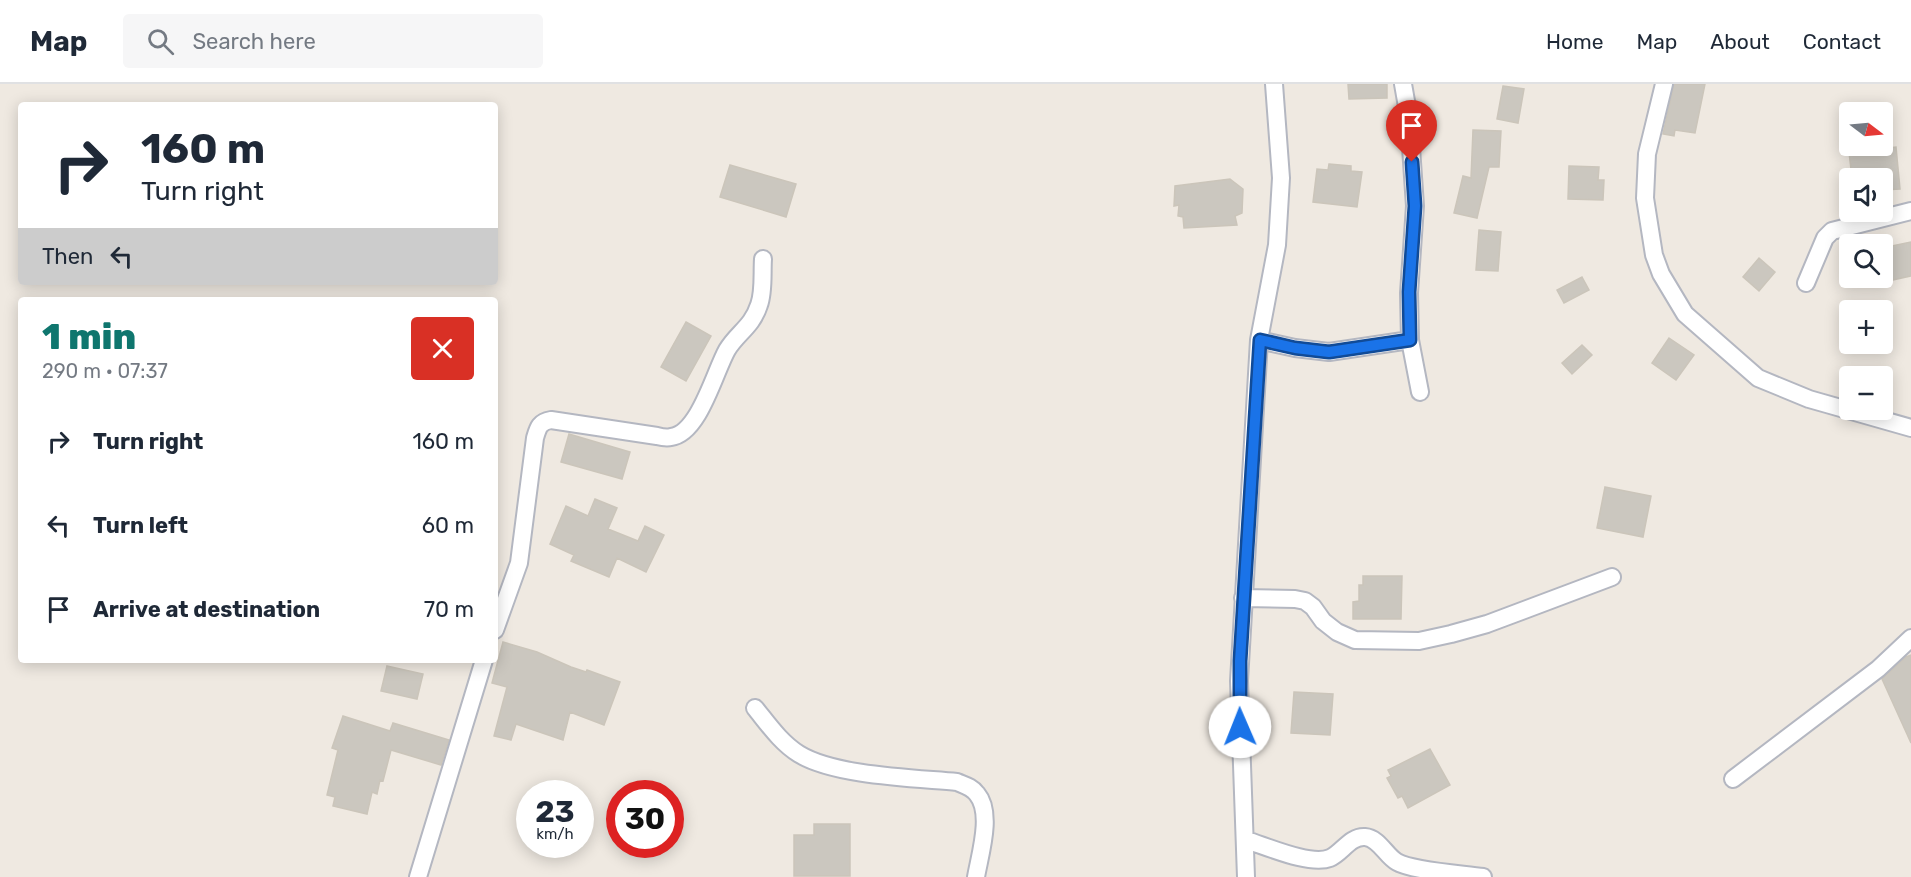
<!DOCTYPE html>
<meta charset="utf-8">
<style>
body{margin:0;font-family:Rubik,sans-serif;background:#f6f6f7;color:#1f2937;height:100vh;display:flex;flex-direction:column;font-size:22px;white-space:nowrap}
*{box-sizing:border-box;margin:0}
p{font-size:20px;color:#747a83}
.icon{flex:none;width:33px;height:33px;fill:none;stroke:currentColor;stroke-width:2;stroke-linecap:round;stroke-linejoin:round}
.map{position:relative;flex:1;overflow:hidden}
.side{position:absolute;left:18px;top:213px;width:480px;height:366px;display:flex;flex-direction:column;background:#fff;border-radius:6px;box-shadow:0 3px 15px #0003}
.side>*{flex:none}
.hud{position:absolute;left:18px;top:18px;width:480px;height:183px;border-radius:6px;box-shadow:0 3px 15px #0003;background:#fff;color:#1f2937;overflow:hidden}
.needle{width:39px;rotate:106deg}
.buttons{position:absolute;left:1839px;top:18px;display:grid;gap:12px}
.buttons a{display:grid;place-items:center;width:54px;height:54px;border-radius:6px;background:#fff;box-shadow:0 3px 15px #0003;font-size:30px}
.speed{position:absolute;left:516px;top:696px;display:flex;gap:12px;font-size:30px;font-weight:700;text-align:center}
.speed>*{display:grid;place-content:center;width:78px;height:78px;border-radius:50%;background:#fff;box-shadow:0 3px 15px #0003;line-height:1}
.speed small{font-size:15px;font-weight:400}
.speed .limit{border:9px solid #d22;background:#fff;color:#111}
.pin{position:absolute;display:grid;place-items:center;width:51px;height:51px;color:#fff;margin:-62px -26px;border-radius:50% 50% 50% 0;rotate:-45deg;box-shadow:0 0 6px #0007}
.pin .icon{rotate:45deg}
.me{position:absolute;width:66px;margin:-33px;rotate:359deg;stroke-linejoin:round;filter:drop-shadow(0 0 4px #0008)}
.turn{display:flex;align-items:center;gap:21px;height:126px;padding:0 24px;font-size:27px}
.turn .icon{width:78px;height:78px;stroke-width:2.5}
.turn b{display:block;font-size:42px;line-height:51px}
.then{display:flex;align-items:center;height:57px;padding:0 24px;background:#0003;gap:12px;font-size:22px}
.round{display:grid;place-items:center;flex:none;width:63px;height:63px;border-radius:6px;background:#f6f6f7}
.overview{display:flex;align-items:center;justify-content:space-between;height:102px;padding:0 24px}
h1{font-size:36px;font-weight:800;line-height:45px;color:#0f766e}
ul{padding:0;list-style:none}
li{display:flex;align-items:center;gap:18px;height:84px;padding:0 24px}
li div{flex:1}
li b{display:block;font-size:22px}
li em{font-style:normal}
header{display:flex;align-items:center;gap:36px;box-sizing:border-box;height:84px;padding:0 30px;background:#fff;border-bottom:2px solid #e0e1e3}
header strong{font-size:28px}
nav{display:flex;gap:33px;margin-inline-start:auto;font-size:21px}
.search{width:420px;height:54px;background:#f6f6f7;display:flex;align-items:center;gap:15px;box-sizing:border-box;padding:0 21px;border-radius:6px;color:#747a83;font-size:22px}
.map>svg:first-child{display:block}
</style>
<header>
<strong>Map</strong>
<div class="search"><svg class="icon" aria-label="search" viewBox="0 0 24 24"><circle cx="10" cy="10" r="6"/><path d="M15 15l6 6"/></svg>Search here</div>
<nav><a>Home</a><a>Map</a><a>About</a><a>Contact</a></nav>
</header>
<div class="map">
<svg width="1911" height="793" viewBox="0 0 1911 793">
<rect width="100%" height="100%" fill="#efe9e1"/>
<path fill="#cbc7bf" stroke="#cbc5ba" stroke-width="1.5" d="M1348,0H1387V14L1349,15Z
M1674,0H1705L1695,49L1675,46L1674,52L1663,50Z
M1503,2L1524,5L1518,39L1497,35Z
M1473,46L1501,47L1499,83H1489L1477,134L1454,129L1463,92L1471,94Z
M1896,63L1900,105L1882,106V94H1852L1849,68Z
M1329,80L1351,82V87L1362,88L1357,123L1313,118L1317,85L1328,86Z
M730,81L796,100L786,133L720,113Z
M1569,82L1599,83L1598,96H1604L1603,116L1568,115Z
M1230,95L1243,105L1242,129L1235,132L1237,141L1184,144L1183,133L1178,132L1179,121L1174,122L1175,102Z
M1479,146L1501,148L1498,187L1476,186Z
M1911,158V192L1888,197L1882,164Z
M1759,174L1775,188L1759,207L1743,193Z
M1582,193L1589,206L1564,219L1557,206Z
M686,238L711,252L686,297L661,283Z
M1669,254L1694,271L1676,296L1652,279Z
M1582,261L1592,271L1572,290L1562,279Z
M569,350L630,368L622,395L561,378Z
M1605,403L1651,412L1643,453L1597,444Z
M595,415L617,424L608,445L638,457L645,442L664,451L646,488L617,474L609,493L571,477L574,471L550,460L566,422L588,432Z
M1363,492H1402L1401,535H1353V518L1359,517V501H1363Z
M503,558L537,568L571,583L586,588L587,586L620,598L604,641L570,628L563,656L516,640L511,656L494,652L507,603L492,599Z
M1911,571V659L1882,595L1906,573Z
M387,582L423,590L417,615L381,607Z
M1294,608L1333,610L1330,651L1291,649Z
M343,632L390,647L393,639L449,656L441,681L391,666L383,697L380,696L377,710L372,708L367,730L333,722L335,713L327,711L338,666L332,664Z
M1430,665L1450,701L1408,724L1402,712L1398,714L1387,694L1391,692L1388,686Z
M814,740H850V792H794V751H814Z"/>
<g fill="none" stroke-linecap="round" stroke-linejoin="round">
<defs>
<path id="minor" d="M1403,0L1409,34L1415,122L1409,209L1410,256L1420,308
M1664,0L1647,70L1645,114L1654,171L1661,190L1685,230L1758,294L1809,315L1911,344
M1806,199L1825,154L1832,147L1911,127
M1259,256L1295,264L1329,268L1410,256
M1243,514L1295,515L1305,517L1313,523L1323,537L1337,548L1355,556L1419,557L1451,550L1487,540L1612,493
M495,546L519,479L535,354C538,344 539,338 551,336L657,352C661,353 667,354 671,353C699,350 715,287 727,266C737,249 752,243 759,221C764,208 762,189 763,175
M755,624C768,640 781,659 799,670C835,692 914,694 957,698C964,701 972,703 977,710C993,729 980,770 976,793
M1733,695L1878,585L1911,554
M1246,756C1266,762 1310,782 1330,774C1342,769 1350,752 1365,753C1379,754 1386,772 1397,778C1413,787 1463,790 1483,793
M418,793L484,576
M1246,793L1239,597L1259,256L1277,161L1281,94L1274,0"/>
</defs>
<use href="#minor" stroke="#b4b7c1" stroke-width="20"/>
<use href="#minor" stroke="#fff" stroke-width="16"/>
</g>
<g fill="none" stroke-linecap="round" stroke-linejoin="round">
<defs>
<path id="route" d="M1240,643V577L1260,256L1295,264L1329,268L1410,256L1409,208L1415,122L1412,78"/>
</defs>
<use href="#route" stroke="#114b97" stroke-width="15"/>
<use href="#route" stroke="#1a73e8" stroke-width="10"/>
</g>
</svg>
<div class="buttons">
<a><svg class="needle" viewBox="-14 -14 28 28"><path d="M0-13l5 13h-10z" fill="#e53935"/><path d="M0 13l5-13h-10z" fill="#747a83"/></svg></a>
<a><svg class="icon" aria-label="sound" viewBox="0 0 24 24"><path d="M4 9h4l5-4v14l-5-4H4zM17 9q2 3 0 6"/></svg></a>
<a><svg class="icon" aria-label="search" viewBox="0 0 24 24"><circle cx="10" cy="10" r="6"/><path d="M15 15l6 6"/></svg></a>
<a>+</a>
<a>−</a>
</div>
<div class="speed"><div>23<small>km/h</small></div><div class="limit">30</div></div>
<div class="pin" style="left:1412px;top:78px;background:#d93025"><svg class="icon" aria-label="arrive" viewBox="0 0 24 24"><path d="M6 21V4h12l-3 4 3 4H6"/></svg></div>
<svg class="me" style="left:1240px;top:643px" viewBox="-20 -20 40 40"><circle r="19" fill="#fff"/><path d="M0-13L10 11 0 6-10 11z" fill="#1a73e8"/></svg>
<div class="hud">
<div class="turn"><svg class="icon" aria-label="right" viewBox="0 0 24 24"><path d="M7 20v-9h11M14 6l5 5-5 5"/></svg><div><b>160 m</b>Turn right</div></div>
<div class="then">Then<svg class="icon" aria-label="left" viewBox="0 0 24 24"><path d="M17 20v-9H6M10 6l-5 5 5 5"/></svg></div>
</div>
<section class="side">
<div class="overview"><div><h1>1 min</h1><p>290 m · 07:37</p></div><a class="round" style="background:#d93025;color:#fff"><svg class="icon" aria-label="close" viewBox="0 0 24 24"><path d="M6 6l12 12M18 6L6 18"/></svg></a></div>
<ul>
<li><svg class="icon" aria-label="right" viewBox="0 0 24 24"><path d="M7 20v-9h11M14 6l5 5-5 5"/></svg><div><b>Turn right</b></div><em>160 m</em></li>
<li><svg class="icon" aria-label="left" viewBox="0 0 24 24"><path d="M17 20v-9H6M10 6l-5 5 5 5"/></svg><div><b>Turn left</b></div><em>60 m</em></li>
<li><svg class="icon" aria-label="arrive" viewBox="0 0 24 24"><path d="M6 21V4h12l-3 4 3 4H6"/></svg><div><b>Arrive at destination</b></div><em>70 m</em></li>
</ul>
</section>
</div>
